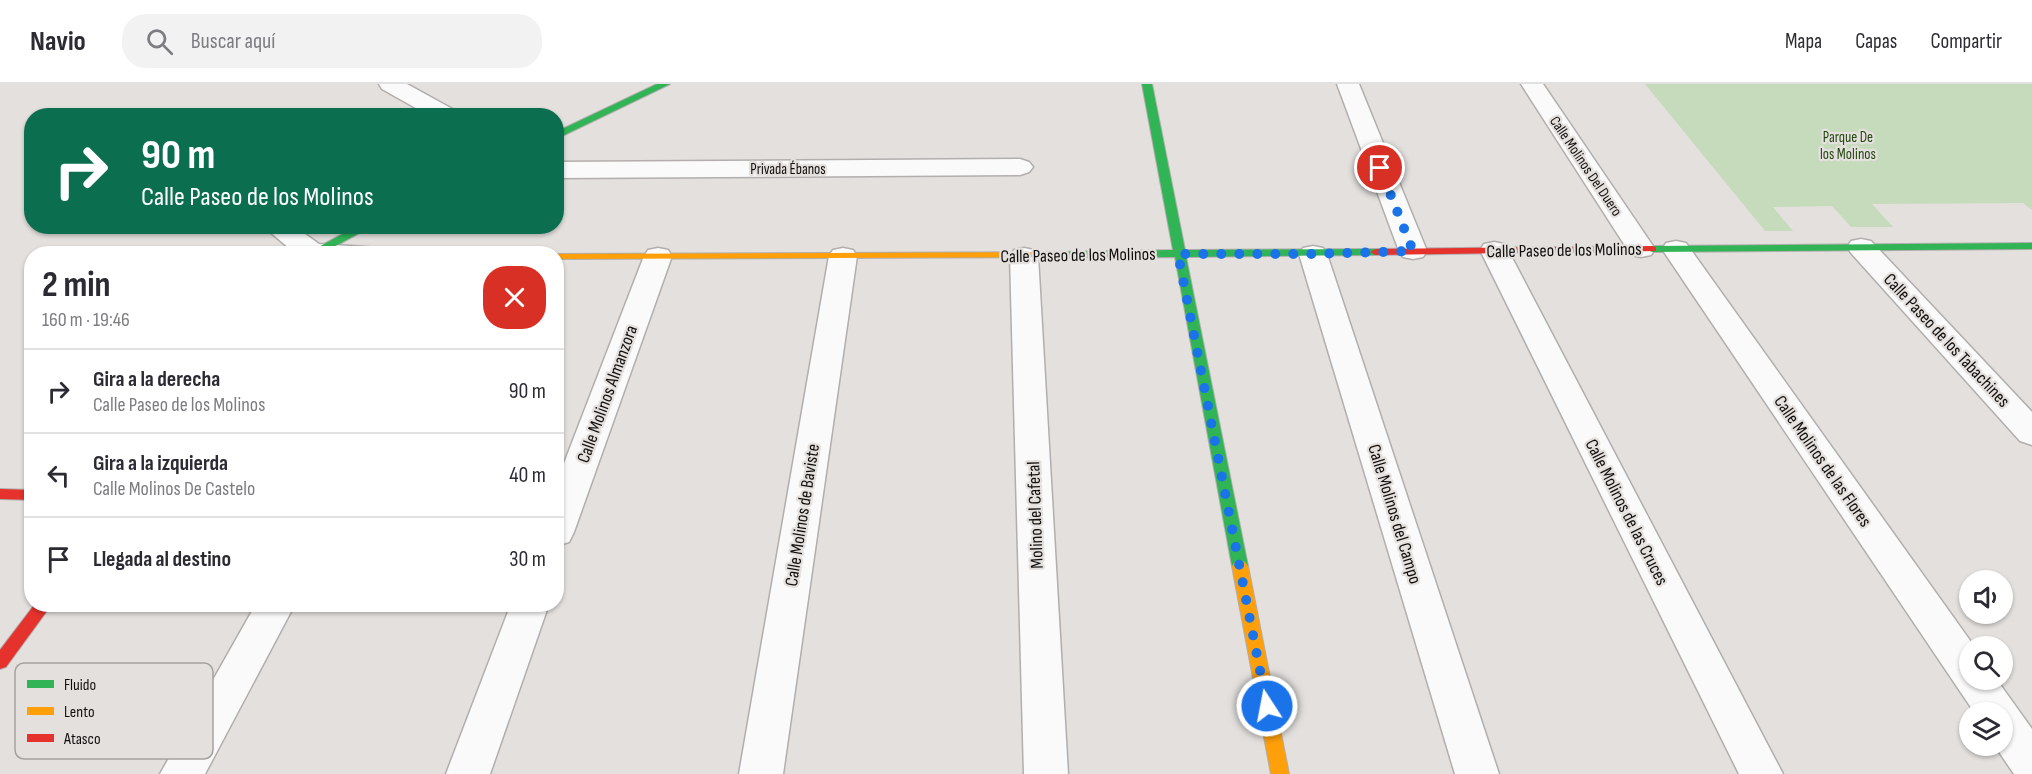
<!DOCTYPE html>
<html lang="es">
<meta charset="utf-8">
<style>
body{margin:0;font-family:"Sofia Sans Condensed",sans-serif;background:#f2f2f3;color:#2b2b33;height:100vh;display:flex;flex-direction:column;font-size:22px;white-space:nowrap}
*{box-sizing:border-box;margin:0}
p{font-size:20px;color:#7c7c81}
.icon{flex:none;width:33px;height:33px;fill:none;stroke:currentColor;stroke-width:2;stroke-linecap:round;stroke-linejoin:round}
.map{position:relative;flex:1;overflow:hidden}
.panel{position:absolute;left:24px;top:162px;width:540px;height:366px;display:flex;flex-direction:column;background:#fff;border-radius:24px;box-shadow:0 2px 4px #0004}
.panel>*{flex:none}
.hud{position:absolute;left:24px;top:24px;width:540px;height:126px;border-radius:24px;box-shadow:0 2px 4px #0004;background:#0b6e4f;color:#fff;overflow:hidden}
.tools{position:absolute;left:1959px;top:486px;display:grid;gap:12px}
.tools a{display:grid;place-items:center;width:54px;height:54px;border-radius:50%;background:#fff;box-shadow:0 2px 4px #0004;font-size:30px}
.pin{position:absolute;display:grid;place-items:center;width:51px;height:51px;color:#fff;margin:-26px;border:3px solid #fff;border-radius:50%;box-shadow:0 2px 6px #0007}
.me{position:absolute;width:66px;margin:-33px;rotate:349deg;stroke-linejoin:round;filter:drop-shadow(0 0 4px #0008)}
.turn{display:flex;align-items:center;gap:21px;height:126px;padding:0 18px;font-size:27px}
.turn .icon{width:78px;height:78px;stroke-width:2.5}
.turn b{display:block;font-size:42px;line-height:51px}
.round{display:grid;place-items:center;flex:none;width:63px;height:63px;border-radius:24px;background:#f2f2f3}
.overview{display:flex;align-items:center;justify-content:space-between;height:102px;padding:0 18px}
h1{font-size:36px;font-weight:700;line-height:45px}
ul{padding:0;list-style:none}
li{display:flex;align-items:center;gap:18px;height:84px;padding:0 18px;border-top:2px solid #e1e1e2}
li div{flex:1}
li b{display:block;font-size:22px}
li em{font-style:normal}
header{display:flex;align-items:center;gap:36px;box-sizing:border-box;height:84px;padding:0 30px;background:#fff;border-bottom:2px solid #e1e1e2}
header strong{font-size:28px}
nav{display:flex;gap:33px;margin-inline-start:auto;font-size:21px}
.search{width:420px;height:54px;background:#f2f2f3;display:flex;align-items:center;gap:15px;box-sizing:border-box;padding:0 21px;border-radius:24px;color:#7c7c81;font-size:22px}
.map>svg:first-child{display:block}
</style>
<header>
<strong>Navio</strong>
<div class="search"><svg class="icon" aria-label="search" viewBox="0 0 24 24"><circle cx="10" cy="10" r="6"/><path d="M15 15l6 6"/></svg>Buscar aquí</div>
<nav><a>Mapa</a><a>Capas</a><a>Compartir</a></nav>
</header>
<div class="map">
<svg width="2032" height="690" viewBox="0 0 2032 690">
<rect width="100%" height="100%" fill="#e3e0de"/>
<path fill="#c6dbbb" d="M1645,0H2032V126L2023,119L1872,120L1893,143H1851L1832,122L1773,123L1793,147H1765Z"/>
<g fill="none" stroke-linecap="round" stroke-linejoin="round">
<defs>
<path id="street" d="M379,0H407L456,27L460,32H430L382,5Z
M1337,0H1359L1427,167L1423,173L1413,175L1403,173L1399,167Z
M1521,0H1543L1655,165L1651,171L1641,173L1631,171Z
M1020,75L1029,78L1033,83L1029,88L1020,91L556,94V78Z
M263,142H294L319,160L379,164L383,170H296Z
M1861,155L1871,157L2032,328V361L2020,357L1851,169L1847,163L1851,157Z
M1676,157L1686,159L1974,562H1970V596H1997L2032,645V690H2014L1995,662H2002V628H1974L1662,165L1666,159Z
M1494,158L1504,160L1508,166L1783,690H1739L1480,166L1484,160Z
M1313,162L1323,164L1327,170L1499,690H1455L1299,170L1303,164Z
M658,164L668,166L672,172L574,448L569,458L556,462V400L644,172L648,166Z
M843,164L853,166L857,172L783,690H739L829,172L833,166Z
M1024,164L1034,166L1038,172L1068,690H1024L1010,172L1014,166Z
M256,520H295L205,690H160Z
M511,520H549L490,690H446Z"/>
<path id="fast" d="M657,0H670L556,55V48Z
M1142,0H1152L1185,166L1376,165L1382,168L1376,171L1186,173L1248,482L1245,486L1240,488L1235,486L1232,482L1175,173L1052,174L1046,171L1052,168L1173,166Z
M357,142H372L321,170H306Z
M2032,159V165L1652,168L1646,165L1652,162Z"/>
<path id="slow" d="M1052,168L1056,169V173L556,175V170H552Z
M1240,476L1245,478L1248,482L1289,690H1271L1232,482L1235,478Z"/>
<path id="jam" d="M1652,162L1656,163V167L1376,171L1370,168L1376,165Z
M0,405L32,406V416L0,415Z
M35,520H52L6,583L0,585V566Z"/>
</defs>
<use href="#street" stroke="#b1aead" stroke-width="3"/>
<use href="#fast" stroke="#b1aead" stroke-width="2"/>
<use href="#slow" stroke="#b1aead" stroke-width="2"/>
<use href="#jam" stroke="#b1aead" stroke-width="2"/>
<use href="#street" fill="#fbfafa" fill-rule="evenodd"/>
<use href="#fast" fill="#30b455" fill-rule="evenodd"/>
<use href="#slow" fill="#ff9f0a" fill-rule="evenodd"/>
<use href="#jam" fill="#e5322d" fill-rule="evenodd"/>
</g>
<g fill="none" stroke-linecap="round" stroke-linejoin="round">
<path stroke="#1a73e8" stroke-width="10" stroke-dasharray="0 18" d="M1267,622L1178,170H1313L1413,167L1380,84"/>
</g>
<g text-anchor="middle" stroke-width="4.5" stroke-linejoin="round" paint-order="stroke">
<g font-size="15" fill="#21470e" stroke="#e4e0dd">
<text x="1848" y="58">Parque De<tspan x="1848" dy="17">los Molinos</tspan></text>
</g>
<g font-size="15" fill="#110f0e" stroke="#e4e0dd">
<text transform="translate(1586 82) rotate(56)" y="5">Calle Molinos Del Duero</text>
<text x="788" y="90">Privada Ébanos</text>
</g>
<g font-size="18" fill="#110f0e" stroke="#e4e0dd">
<text transform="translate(1564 166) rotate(-1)" y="6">Calle Paseo de los Molinos</text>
<text transform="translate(1078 171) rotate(-1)" y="6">Calle Paseo de los Molinos</text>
<text transform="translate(1947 256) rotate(47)" y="6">Calle Paseo de los Tabachines</text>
<text transform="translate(607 310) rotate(-70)" y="6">Calle Molinos Almanzora</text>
<text transform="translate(1823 377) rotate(55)" y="6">Calle Molinos de las Flores</text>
<text transform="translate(1627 428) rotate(63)" y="6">Calle Molinos de las Cruces</text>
<text transform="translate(1395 430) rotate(73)" y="6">Calle Molinos del Campo</text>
<text transform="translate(802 431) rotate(-81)" y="6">Calle Molinos de Baviste</text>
<text transform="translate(1035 431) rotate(-92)" y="6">Molino del Cafetal</text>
</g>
</g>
<rect x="15" y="579" width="198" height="96" rx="9" fill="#e4e0dd" stroke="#a5a19f" stroke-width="1.5"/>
<rect x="27" y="596" width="27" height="8" fill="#30b455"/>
<rect x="27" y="623" width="27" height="8" fill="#ff9f0a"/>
<rect x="27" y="650" width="27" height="8" fill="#e5322d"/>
<g font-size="16" fill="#110f0e">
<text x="64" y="606">Fluido</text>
<text x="64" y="633">Lento</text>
<text x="64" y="660">Atasco</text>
</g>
</svg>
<div class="tools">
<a><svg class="icon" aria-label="sound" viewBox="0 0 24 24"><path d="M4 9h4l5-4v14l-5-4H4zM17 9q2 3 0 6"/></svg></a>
<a><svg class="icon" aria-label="search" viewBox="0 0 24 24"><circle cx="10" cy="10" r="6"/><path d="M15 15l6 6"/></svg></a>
<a><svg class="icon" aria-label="layers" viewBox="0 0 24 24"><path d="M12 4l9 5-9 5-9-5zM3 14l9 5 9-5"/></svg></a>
</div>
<div class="pin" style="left:1380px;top:84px;background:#d93025"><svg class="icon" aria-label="arrive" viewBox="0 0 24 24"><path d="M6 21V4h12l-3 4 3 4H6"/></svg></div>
<svg class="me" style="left:1267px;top:622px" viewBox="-20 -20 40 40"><circle r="17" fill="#1a73e8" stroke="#fff" stroke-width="3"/><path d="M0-11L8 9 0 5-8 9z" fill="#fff"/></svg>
<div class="hud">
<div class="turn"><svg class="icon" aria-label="right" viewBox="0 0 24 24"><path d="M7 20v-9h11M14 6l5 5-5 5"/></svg><div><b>90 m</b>Calle Paseo de los Molinos</div></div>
</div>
<section class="panel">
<div class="overview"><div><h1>2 min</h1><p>160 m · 19:46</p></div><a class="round" style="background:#d93025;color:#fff"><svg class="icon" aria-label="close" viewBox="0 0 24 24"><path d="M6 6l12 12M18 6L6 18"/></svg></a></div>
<ul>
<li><svg class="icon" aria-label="right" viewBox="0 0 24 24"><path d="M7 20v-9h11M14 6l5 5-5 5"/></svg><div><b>Gira a la derecha</b><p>Calle Paseo de los Molinos</p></div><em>90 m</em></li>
<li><svg class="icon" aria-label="left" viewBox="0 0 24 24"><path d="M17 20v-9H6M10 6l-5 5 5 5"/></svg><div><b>Gira a la izquierda</b><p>Calle Molinos De Castelo</p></div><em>40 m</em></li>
<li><svg class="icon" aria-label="arrive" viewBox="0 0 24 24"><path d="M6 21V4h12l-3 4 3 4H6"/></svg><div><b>Llegada al destino</b></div><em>30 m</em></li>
</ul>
</section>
</div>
